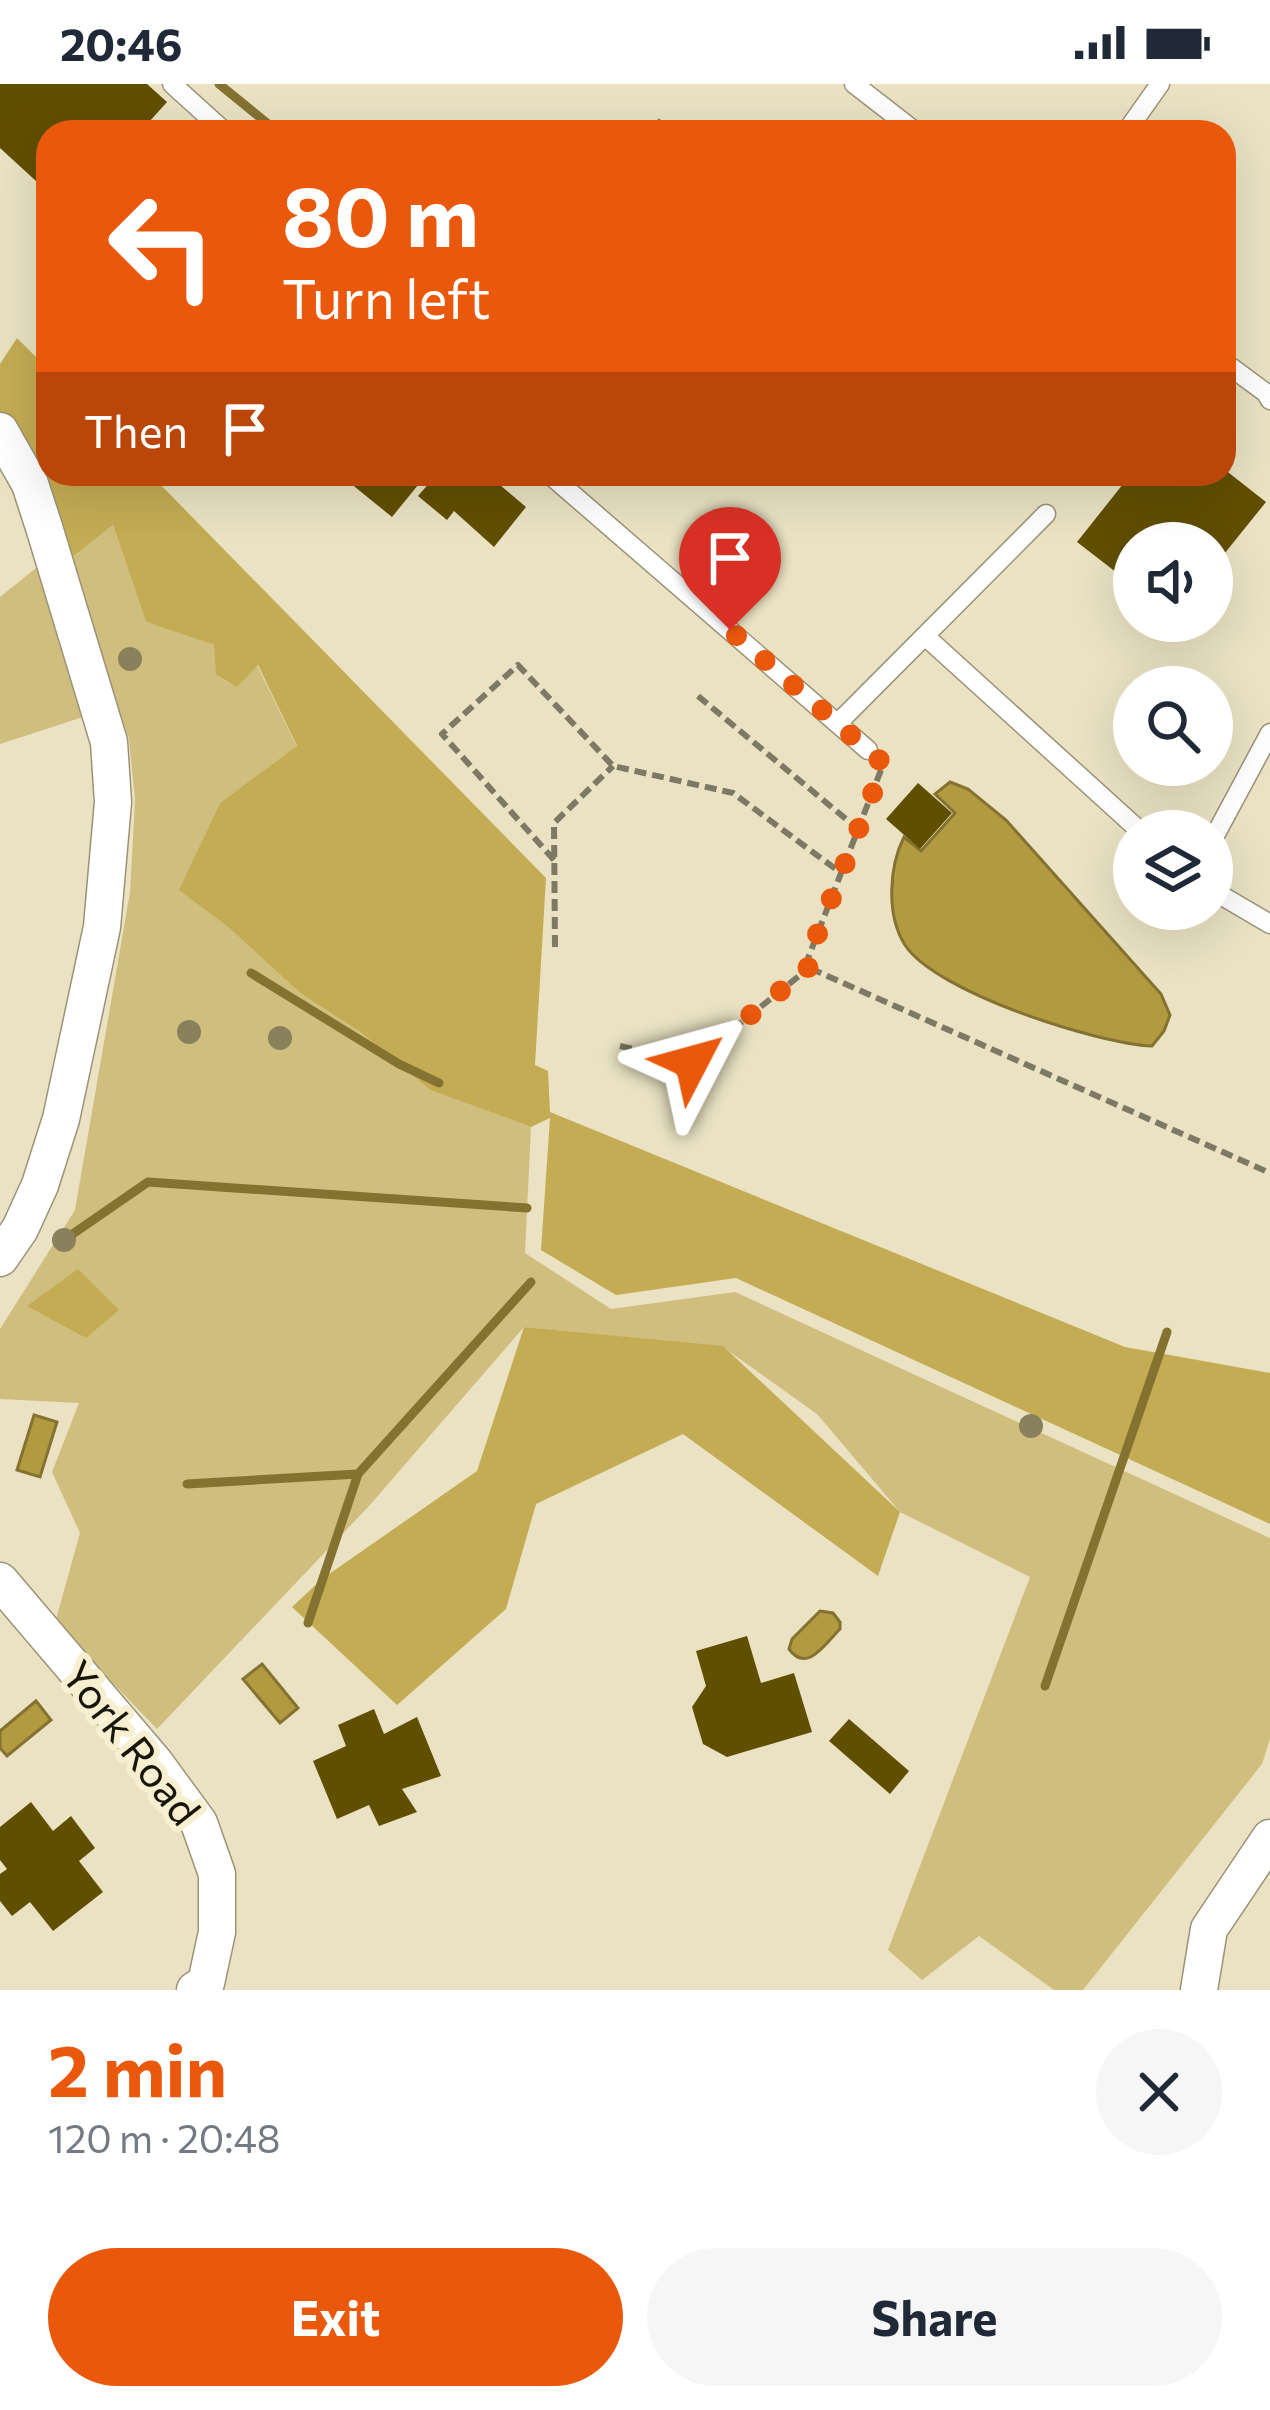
<!DOCTYPE html>
<meta charset="utf-8">
<style>
body{margin:0;font-family:Commissioner,sans-serif;background:#f6f6f7;color:#1f2937;height:100vh;display:flex;flex-direction:column;font-size:45px;white-space:nowrap}
*{box-sizing:border-box;margin:0}
p{font-size:39px;color:#747a83}
.icon{flex:none;width:66px;height:66px;fill:none;stroke:currentColor;stroke-width:2;stroke-linecap:round;stroke-linejoin:round}
.map{position:relative;height:1906px;overflow:hidden}
.panel{display:flex;flex-direction:column;background:#fff;flex:1}
.panel>*{flex:none}
.top-card{position:absolute;left:36px;top:36px;width:1200px;height:366px;border-radius:36px;box-shadow:0 12px 48px #0002;background:#ea580c;color:#fff;overflow:hidden}
.controls{position:absolute;left:1113px;top:438px;display:grid;gap:24px}
.controls a{display:grid;place-items:center;width:120px;height:120px;border-radius:50%;background:#fff;box-shadow:0 12px 48px #0002;font-size:60px}
.pin{position:absolute;display:grid;place-items:center;width:102px;height:102px;color:#fff;margin:-123px -51px;border-radius:50% 50% 50% 0;rotate:-45deg;box-shadow:0 0 12px #0007}
.pin .icon{rotate:45deg}
.me{position:absolute;width:132px;margin:-66px;rotate:51deg;stroke-linejoin:round;filter:drop-shadow(0 0 9px #0008)}
.turn{display:flex;align-items:center;gap:42px;height:252px;padding:0 48px;font-size:54px}
.turn .icon{width:156px;height:156px;stroke-width:2.5}
.turn b{display:block;font-size:84px;line-height:102px}
.then{display:flex;align-items:center;height:114px;padding:0 48px;background:#0003;gap:24px;font-size:45px}
.round{display:grid;place-items:center;flex:none;width:126px;height:126px;border-radius:63px;background:#f6f6f7}
.headline{display:flex;align-items:center;justify-content:space-between;height:204px;padding:0 48px}
h1{font-size:72px;font-weight:700;line-height:90px;color:#ea580c}
.action{display:flex;gap:24px;margin-top:auto;padding:24px 48px}
.action a{flex:1;height:138px;border-radius:72px;background:#ea580c;color:#fff;font-size:48px;font-weight:700;line-height:138px;text-align:center}
.action a+a{background:#f6f6f7;color:#1f2937}
.status{display:flex;justify-content:space-between;align-items:center;height:84px;padding:0 60px;background:#fff;direction:ltr}
.status svg{height:33px;fill:currentColor}
.map>svg:first-child{display:block}
</style>
<div class="status"><b>20:46</b><svg viewBox="0 0 49 12"><path d="M0 12V9h3v3zM5 12V6h3v6zM10 12V3h3v9zM15 12V0h3v12zM26 1h20v11H26zM47 4h2v5h-2z"/></svg></div>
<div class="map">
<svg width="1270" height="1906" viewBox="0 0 1270 1906">
<rect width="100%" height="100%" fill="#eae2c3"/>
<path fill="#d0be7f" d="M113,441L146,538L214,561L257,581L297,663L220,719L180,806L228,843L300,909L360,948L430,1006L531,1043L525,1169L611,1225L735,1208L1270,1454V1655L1262,1680L1083,1906H1054L979,1852L922,1896L888,1866L1030,1493L900,1428L817,1330L723,1263L524,1243L369,1422L157,1645L55,1539L80,1449L52,1388L79,1319L0,1315V1245L75,1126L130,808L135,716L129,655L69,476Z
M41,480L89,631L0,660V513Z"/>
<path fill="#c4ac54" d="M17,254L48,285V390H150L546,794L535,981L548,987L550,1028L1125,1263L1270,1289V1440L736,1194L616,1211L541,1166L550,1034L531,1043L430,1006L360,948L300,909L228,843L179,806L220,719L297,662L258,581L237,603L216,590L214,561L146,538L113,441L69,476L0,330V280Z
M78,1185L119,1226L86,1254L27,1222Z
M524,1243L723,1262L900,1428L878,1492L683,1350L536,1420L506,1525L397,1621L292,1523L322,1495L477,1387Z"/>
<path fill="#b29a41" stroke="#847231" stroke-width="3" d="M950,698L968,705L1006,736L1161,910L1170,931L1164,947L1152,962C1098,960 935,908 905,861C886,831 889,783 904,753L921,767L955,729L935,710Z
M34,1331L57,1338L40,1393L17,1386Z
M820,1527L833,1529L840,1538V1545C825,1560 807,1590 789,1565L792,1555Z
M262,1580L298,1624L280,1639L243,1595Z
M36,1617L51,1636L7,1672L0,1664V1647Z"/>
<g fill="none" stroke-linecap="round" stroke-linejoin="round">
<path stroke="#847231" stroke-width="9" d="M219,0L278,48
M251,889L399,980L439,999
M64,1156L148,1098L527,1124
M187,1400L358,1390
M308,1539L358,1390L531,1198
M1045,1602L1167,1248"/>
</g>
<path fill="#614f00" d="M0,0H147L167,18L140,48H48V108L0,64Z
M1224,385L1266,418L1212,485V459H1183L1170,449L1161,459H1134V494L1130,499L1077,458L1131,390H1224Z
M339,390H427L392,433Z
M437,390H487L526,423L494,463L454,427L447,436L418,412Z
M918,699L952,729L920,765L886,735Z
M747,1552L761,1599L794,1589L812,1648L727,1673L703,1660L692,1623L706,1602L696,1567Z
M374,1625L384,1650L417,1633L441,1692L402,1705L417,1728L379,1742L369,1721L337,1735L313,1677L346,1662L338,1641Z
M849,1635L909,1687L890,1710L829,1657Z
M31,1718L53,1747L71,1732L95,1764L79,1777L103,1808L53,1847L30,1818L12,1832L0,1817V1790L7,1785L0,1776V1743Z"/>
<g fill="none" stroke-linecap="round" stroke-linejoin="round">
<defs>
<path id="service" d="M172,0L225,48
M854,0L916,48
M1126,48L1160,0
M1224,278L1266,309L1270,316
M549,390L868,666
M925,552L1140,747
M838,639L1046,430
M1212,757L1270,649
M1212,806L1270,840"/>
<path id="minor" d="M0,347L30,400L44,443L109,658L113,718L102,843L61,1035L40,1101L20,1145L0,1174
M0,1497L155,1679L199,1739L217,1790V1848L206,1899L195,1906
M1199,1906L1209,1845L1270,1754"/>
</defs>
<use href="#service" stroke="#9b9377" stroke-width="21"/>
<use href="#minor" stroke="#9b9377" stroke-width="39"/>
<path stroke="#7e7965" stroke-width="6" stroke-dasharray="12 6" stroke-linecap="butt" d="M657,36L666,48
M698,612L858,745
M881,686L805,882L1270,1089
M554,776L442,650L518,581L613,682L733,709L841,789
M555,863L554,739L613,682
M620,962L692,978L809,884"/>
<use href="#service" stroke="#fff" stroke-width="18"/>
<use href="#minor" stroke="#fff" stroke-width="36"/>
</g>
<g fill="#89805c">
<circle cx="130" cy="575" r="12"/>
<circle cx="189" cy="948" r="12"/>
<circle cx="280" cy="954" r="12"/>
<circle cx="64" cy="1156" r="12"/>
<circle cx="1031" cy="1342" r="12"/>
</g>
<g fill="none" stroke-linecap="round" stroke-linejoin="round">
<path stroke="#ea580c" stroke-width="21" stroke-dasharray="0 37.8" d="M692,978L809,884L805,882L884,680L730,546"/>
</g>
<g text-anchor="middle" stroke-width="12" stroke-linejoin="round" paint-order="stroke">
<g font-size="42" fill="#18150b" stroke="#f7efd0">
<text transform="translate(131 1659) rotate(52)" y="15">York Road</text>
</g>
</g>
</svg>
<div class="controls">
<a><svg class="icon" aria-label="sound" viewBox="0 0 24 24"><path d="M4 9h4l5-4v14l-5-4H4zM17 9q2 3 0 6"/></svg></a>
<a><svg class="icon" aria-label="search" viewBox="0 0 24 24"><circle cx="10" cy="10" r="6"/><path d="M15 15l6 6"/></svg></a>
<a><svg class="icon" aria-label="layers" viewBox="0 0 24 24"><path d="M12 4l9 5-9 5-9-5zM3 14l9 5 9-5"/></svg></a>
</div>
<div class="pin" style="left:730px;top:546px;background:#d93025"><svg class="icon" aria-label="arrive" viewBox="0 0 24 24"><path d="M6 21V4h12l-3 4 3 4H6"/></svg></div>
<svg class="me" style="left:692px;top:978px" viewBox="-20 -20 40 40"><path d="M0-17L14 15 0 8-14 15z" fill="#ea580c" stroke="#fff" stroke-width="4"/></svg>
<div class="top-card">
<div class="turn"><svg class="icon" aria-label="left" viewBox="0 0 24 24"><path d="M17 20v-9H6M10 6l-5 5 5 5"/></svg><div><b>80 m</b>Turn left</div></div>
<div class="then">Then<svg class="icon" aria-label="arrive" viewBox="0 0 24 24"><path d="M6 21V4h12l-3 4 3 4H6"/></svg></div>
</div>
</div>
<section class="panel">
<div class="headline"><div><h1>2 min</h1><p>120 m · 20:48</p></div><a class="round"><svg class="icon" aria-label="close" viewBox="0 0 24 24"><path d="M6 6l12 12M18 6L6 18"/></svg></a></div>
<div class="action"><a>Exit</a><a>Share</a></div>
</section>
